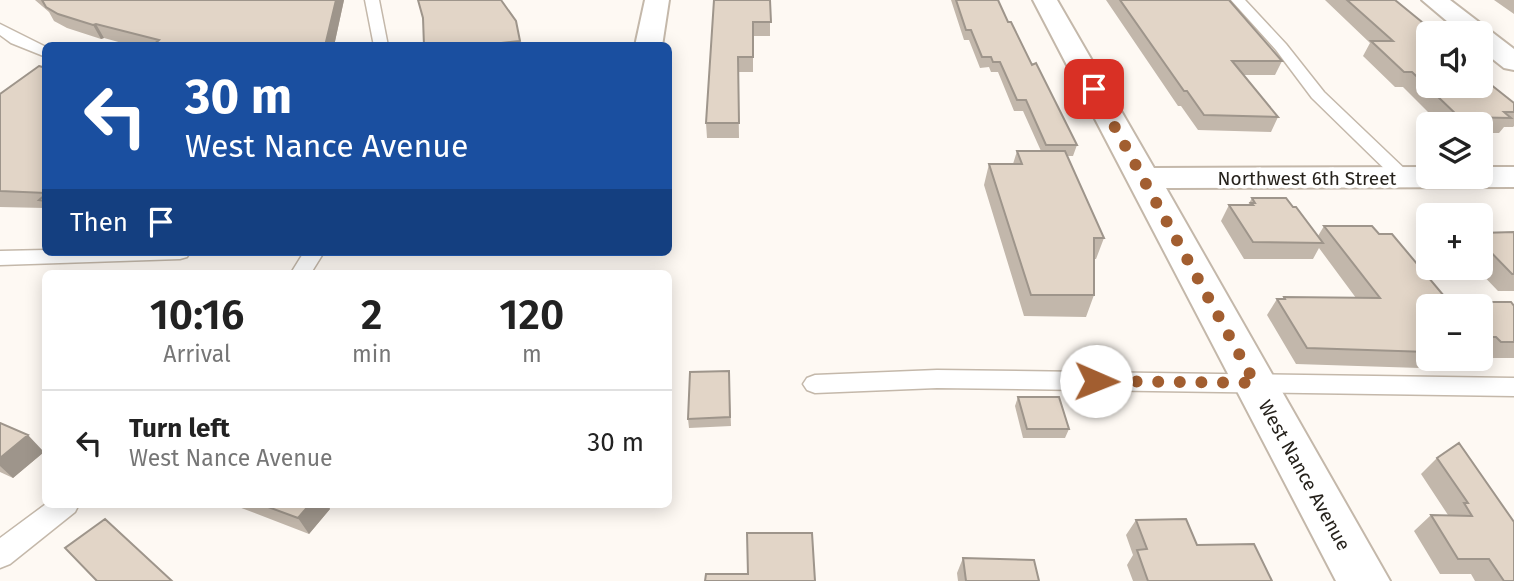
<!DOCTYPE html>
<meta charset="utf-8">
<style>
body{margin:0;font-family:"Fira Sans",sans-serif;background:#f2f2f2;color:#222;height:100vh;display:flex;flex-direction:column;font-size:26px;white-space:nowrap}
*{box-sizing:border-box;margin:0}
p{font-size:23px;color:#767676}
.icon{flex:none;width:38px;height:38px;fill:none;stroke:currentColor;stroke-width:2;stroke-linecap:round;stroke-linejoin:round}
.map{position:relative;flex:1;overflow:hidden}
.sheet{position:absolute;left:42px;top:270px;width:630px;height:238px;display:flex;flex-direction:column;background:#fff;border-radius:10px;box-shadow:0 4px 18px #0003}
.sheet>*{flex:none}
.guide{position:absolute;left:42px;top:42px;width:630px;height:214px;border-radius:10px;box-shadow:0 4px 18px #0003;background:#1a4fa0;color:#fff;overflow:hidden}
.buttons{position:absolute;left:1416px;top:21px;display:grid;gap:14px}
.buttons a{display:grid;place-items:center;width:77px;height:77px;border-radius:10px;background:#fff;box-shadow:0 4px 18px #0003;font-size:35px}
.pin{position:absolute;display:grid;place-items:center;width:60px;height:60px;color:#fff;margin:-30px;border-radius:14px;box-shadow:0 4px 10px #0006}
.me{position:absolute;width:77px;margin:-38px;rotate:91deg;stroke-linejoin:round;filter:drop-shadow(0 0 5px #0008)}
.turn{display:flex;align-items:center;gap:24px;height:147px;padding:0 28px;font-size:32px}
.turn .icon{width:91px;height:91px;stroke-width:2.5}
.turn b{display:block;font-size:49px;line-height:60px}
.then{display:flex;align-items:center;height:66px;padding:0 28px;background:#0003;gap:14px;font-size:26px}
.eta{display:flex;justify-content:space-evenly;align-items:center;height:119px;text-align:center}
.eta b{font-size:42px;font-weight:600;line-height:49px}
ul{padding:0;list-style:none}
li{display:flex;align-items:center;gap:21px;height:105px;padding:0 28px;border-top:2px solid #e0e0e0}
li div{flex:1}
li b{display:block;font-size:26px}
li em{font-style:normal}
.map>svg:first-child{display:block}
</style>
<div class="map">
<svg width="1514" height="581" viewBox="0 0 1514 581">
<rect width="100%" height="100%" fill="#fef9f3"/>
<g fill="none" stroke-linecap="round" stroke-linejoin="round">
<defs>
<path id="service" d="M365,0H379L388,46H374Z
M1231,0H1245L1286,44L1324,92L1409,173L1412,177L1409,181H1397L1312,98L1276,50Z
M0,24L46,47V57L11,43L0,35Z
M46,250V252H190L187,257L180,259L0,265V251Z
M304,252H324L311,273H291Z
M937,370L1514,378V396L937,388L815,393L807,390L803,384L807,378L815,375Z
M46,504H79L75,512L10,564L0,568V538Z"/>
<path id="minor" d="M645,0H669L662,46H635Z
M1033,0H1057L1154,168L1428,167V177H1480V167H1514V187L1166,188L1390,581H1336Z
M1422,0H1450L1514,49V70L1504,68L1480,49V33H1461Z"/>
</defs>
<use href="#service" stroke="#c4b8aa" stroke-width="3"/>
<use href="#minor" stroke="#c4b8aa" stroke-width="4"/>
<use href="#service" fill="#fff" fill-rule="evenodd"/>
<use href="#minor" fill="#fff" fill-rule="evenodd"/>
</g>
<path fill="#c2b7ab" d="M35,0H344L334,46H133L104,38L101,39L67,28L54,21L49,12Z
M714,0H770V36H753V72H738L739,138H707L706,123Z
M951,0H998L1008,22L1077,145L1073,156H1067L1104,238L1096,259H1094V295L1086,317L1024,316L984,185L989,164H1013L1017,151H1041L1023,111H1014L998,72H991L989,67L980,68L969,40H964Z
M1106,0H1229L1282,61L1275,75H1244L1278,117L1271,132L1198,130L1181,106H1178Z
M1325,0H1395L1433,31L1432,33H1428L1514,103V126L1513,127H1504L1499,133H1480V124H1440L1403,87H1395L1363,56L1370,43Z
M1494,0H1514V14Z
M46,68V209L45,208L0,207V94Z
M1252,198L1318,236L1324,226L1379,234L1449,302L1514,306V358H1486L1482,353H1480V306H1428V359L1420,368L1296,364L1267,315L1277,299H1282L1284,297L1356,298L1319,248L1313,259H1244L1221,221L1229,205H1248Z
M1514,232V291H1498L1476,268H1480V233Z
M729,371L731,426L689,428L688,419Z
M1018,397L1069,429L1065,438H1023L1015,406Z
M0,423L44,452L13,478L0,472Z
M1459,443L1514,581H1475L1471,574H1440L1414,531L1431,515H1448L1421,474L1437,458Z
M231,504H327L330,509L309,534Z
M1136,520L1197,545L1272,581H1133L1127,565L1133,555L1126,535Z
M963,558L1039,581H958L957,573Z"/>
<path fill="#9e958b" d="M336,0H344L334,46H325Z
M96,24L104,38L101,39L93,25Z
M520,41L522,46H493V44Z
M28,435L44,452L13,478L0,466V458Z
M310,504H327L330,509L309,534L298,518Z"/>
<path fill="#e2d5c7" stroke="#9e958b" stroke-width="2" d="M42,0H336L325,46H152L159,40L96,24L93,25L58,14L46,7Z
M418,0H501L516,21L520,41L493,44V46H424L423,18Z
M714,0H770L771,22H753V57H738L739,123H706Z
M956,0H998L1008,22H1011L1032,65L1036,63L1077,145H1046L1026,100H1017L1000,62H993L991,57H982L971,30H966Z
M1120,0H1229L1282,61H1232L1278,117L1204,115L1187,91H1184Z
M1347,0H1395L1433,31H1426L1429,33H1428V86H1480V76L1514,103V112H1504L1511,118L1459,117L1412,72H1404L1371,41H1393Z
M39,66L46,68V193L0,191V94Z
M1017,151H1065L1104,238H1094V295H1031L989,164H1022Z
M46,194V201L39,200Z
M1252,198H1286L1293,207H1296L1323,243L1253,242L1229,205H1253L1251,203H1255Z
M1324,226H1372L1379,234H1392L1449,302H1511L1514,306V342H1501L1496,337H1480V306H1428V337H1421L1428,345V352L1307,348L1277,299H1285L1284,297L1380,298Z
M1514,232V274H1512L1480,241V233Z
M729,371L730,417L688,419L690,372Z
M1018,397H1059L1069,429H1027Z
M0,423L28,435L0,458Z
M1459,443L1514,522V581H1504L1489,559H1458L1431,515L1472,516L1464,503H1468L1437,458Z
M260,504H310L298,518Z
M105,519L172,581H97L65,548Z
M1186,519L1197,545L1254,544L1272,581H1148L1137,550L1147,549L1136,520Z
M747,533H812L815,581H705L706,574H748Z
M963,558L1034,560L1039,581H966Z"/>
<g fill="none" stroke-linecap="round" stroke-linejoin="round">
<path stroke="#a25e30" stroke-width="12" stroke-dasharray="0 21.6" d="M1094,89L1255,383L1096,381"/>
</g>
<g text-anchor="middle" stroke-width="7" stroke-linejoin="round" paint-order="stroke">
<g font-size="19" fill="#26221c" stroke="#fff">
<text x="1307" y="185">Northwest 6th Street</text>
<text transform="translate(1305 475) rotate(61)" y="7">West Nance Avenue</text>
</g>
</g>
</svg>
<div class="buttons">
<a><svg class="icon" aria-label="sound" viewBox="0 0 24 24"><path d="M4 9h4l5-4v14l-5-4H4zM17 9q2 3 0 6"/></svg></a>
<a><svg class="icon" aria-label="layers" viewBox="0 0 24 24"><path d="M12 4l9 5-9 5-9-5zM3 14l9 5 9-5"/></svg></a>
<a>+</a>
<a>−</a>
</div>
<div class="pin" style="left:1094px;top:89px;background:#d93025"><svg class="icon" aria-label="arrive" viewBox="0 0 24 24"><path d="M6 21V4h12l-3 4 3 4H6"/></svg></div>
<svg class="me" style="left:1096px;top:381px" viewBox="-20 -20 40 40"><circle r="19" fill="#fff"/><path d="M0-13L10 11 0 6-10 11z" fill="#a25e30"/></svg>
<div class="guide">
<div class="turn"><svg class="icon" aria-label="left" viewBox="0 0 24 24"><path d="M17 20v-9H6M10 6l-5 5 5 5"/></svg><div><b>30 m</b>West Nance Avenue</div></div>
<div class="then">Then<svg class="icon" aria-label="arrive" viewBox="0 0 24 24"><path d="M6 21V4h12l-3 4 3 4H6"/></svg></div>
</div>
<section class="sheet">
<div class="eta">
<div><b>10:16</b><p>Arrival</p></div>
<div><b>2</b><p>min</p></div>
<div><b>120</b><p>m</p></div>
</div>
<ul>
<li><svg class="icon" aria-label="left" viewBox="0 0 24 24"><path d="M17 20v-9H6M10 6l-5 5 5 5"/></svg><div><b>Turn left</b><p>West Nance Avenue</p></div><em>30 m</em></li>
</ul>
</section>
</div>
